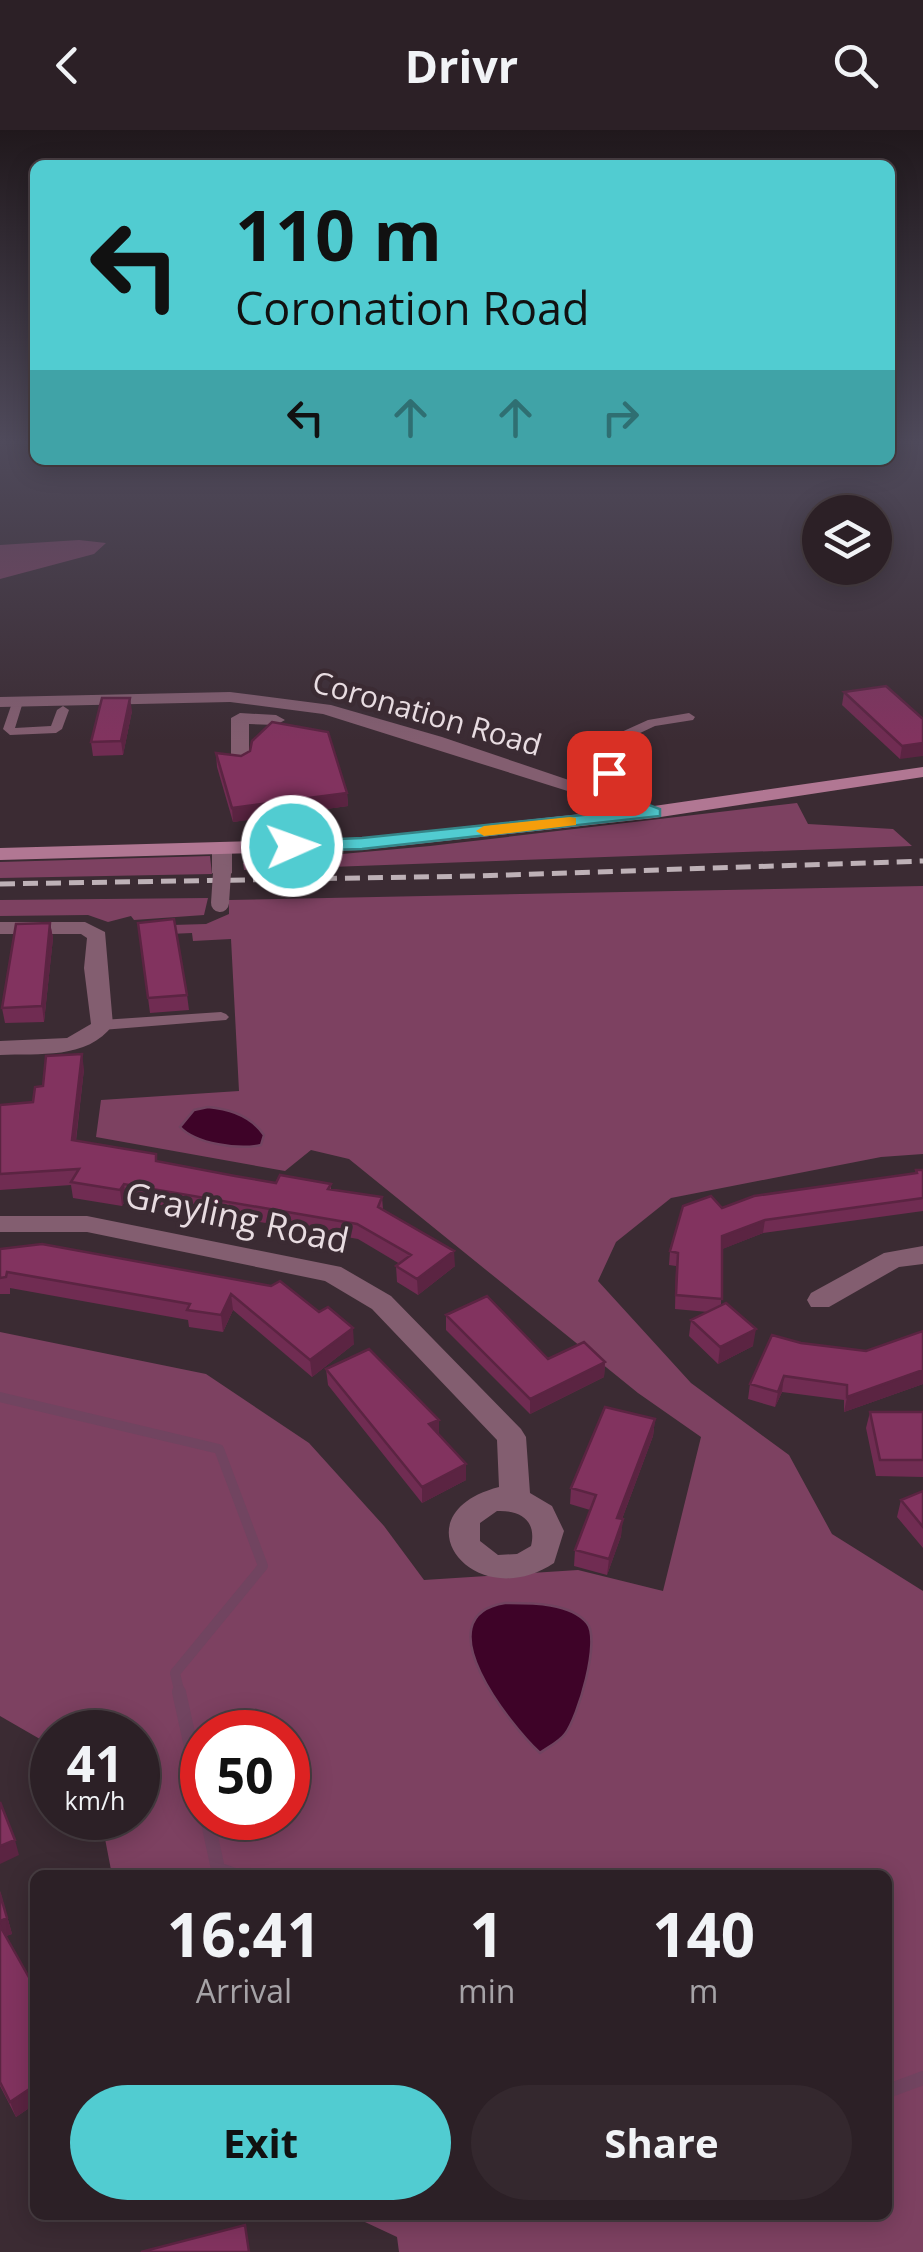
<!DOCTYPE html>
<style>
body{margin:0;font-family:"Open Sans",sans-serif;background:#34282e;color:#f1f3f6;height:100vh;display:flex;flex-direction:column;font-size:38px;white-space:nowrap}
*{box-sizing:border-box;margin:0}
p{font-size:32px;color:#a6a3a7}
.icon{flex:none;width:55px;height:55px;fill:none;stroke:currentColor;stroke-width:2;stroke-linecap:round;stroke-linejoin:round}
.map{position:relative;flex:1;overflow:hidden}
.details{position:absolute;left:30px;top:1740px;width:862px;height:350px;display:flex;flex-direction:column;background:#2c2026;border-radius:15px;box-shadow:0 5px 25px #0003,0 0 0 2px #483e43}
.details>*{flex:none}
.banner{position:absolute;left:30px;top:30px;width:865px;height:305px;border-radius:15px;box-shadow:0 5px 25px #0003,0 0 0 2px #483e43;background:#51ccd1;color:#111;overflow:hidden}
.fabs{position:absolute;left:802px;top:365px;display:grid;gap:20px}
.fabs a{display:grid;place-items:center;width:90px;height:90px;border-radius:50%;background:#2c2026;box-shadow:0 5px 25px #0003,0 0 0 2px #483e43;font-size:50px}
.speed{position:absolute;left:30px;top:1580px;display:flex;gap:20px;font-size:50px;font-weight:700;text-align:center}
.speed>*{display:grid;place-content:center;width:130px;height:130px;border-radius:50%;background:#2c2026;box-shadow:0 5px 25px #0003,0 0 0 2px #483e43;line-height:1}
.speed small{font-size:25px;font-weight:400}
.speed .limit{border:15px solid #d22;background:#fff;color:#111}
.pin{position:absolute;display:grid;place-items:center;width:85px;height:85px;color:#fff;margin:-42px;border-radius:20px;box-shadow:0 5px 15px #0006}
.me{position:absolute;width:110px;margin:-55px;rotate:88deg;stroke-linejoin:round;filter:drop-shadow(0 0 8px #0008)}
.turn{display:flex;align-items:center;gap:35px;height:210px;padding:0 40px;font-size:45px}
.turn .icon{width:130px;height:130px;stroke-width:2.5}
.turn b{display:block;font-size:70px;line-height:85px}
.lanes{display:flex;align-items:center;height:95px;padding:0 40px;background:#0003;justify-content:center;gap:50px;direction:ltr}
.lanes .off{opacity:.35}
.eta{display:flex;justify-content:space-evenly;align-items:center;height:170px;text-align:center}
.eta b{font-size:60px;font-weight:700;line-height:70px}
.button{display:flex;gap:20px;margin-top:auto;padding:20px 40px}
.button a{flex:1;height:115px;border-radius:60px;background:#51ccd1;color:#111;font-size:40px;font-weight:700;line-height:115px;text-align:center}
.button a+a{background:#34282e;color:#f1f3f6}
header{display:flex;justify-content:space-between;align-items:center;height:130px;padding:0 40px;background:#2c2026;font-size:45px;font-weight:700}
.map>svg:first-child{display:block}
</style>
<header><svg class="icon" aria-label="back" viewBox="0 0 24 24"><path d="M15 5l-7 7 7 7"/></svg>Drivr<svg class="icon" aria-label="search" viewBox="0 0 24 24"><circle cx="10" cy="10" r="6"/><path d="M15 15l6 6"/></svg></header>
<div class="map">
<svg width="923" height="2122" viewBox="0 0 923 2122">
<rect width="100%" height="100%" fill="#3b2b33"/>
<path fill="#7d4161" fill-rule="evenodd" d="M79,410L106,413L94,424L0,449V415Z
M797,673L808,694L893,699L912,716L244,740L243,733L430,716Z
M210,726L212,744L0,748V732Z
M923,756V1024L881,1027L671,1068L616,1112L598,1151L691,1253L789,1325L832,1404L923,1461V2122H399L397,2107L350,2085H888V1745H112L101,1688H138V1602H52V1616L0,1586V1202L206,1244L309,1313L384,1396L424,1450L578,1440L663,1461L701,1307L638,1263L349,1029L311,1020L285,1041L96,1007L101,970L239,961L231,809L193,811L192,803L146,805L139,796L206,794L229,784V770ZM202,1602H288V1688H202Z
M208,768L204,785L134,790L131,786L108,792L88,785L0,786V770Z"/>
<path fill="#3e0328" stroke="#714460" stroke-width="2.5" d="M208,977C231,979 251,986 264,1005L261,1015C239,1020 196,1014 180,997L194,980Z
M505,1473C529,1473 570,1472 587,1493C601,1510 578,1587 565,1604C559,1612 548,1617 540,1623C511,1596 422,1486 505,1473Z"/>
<g fill="none" stroke-linecap="round" stroke-linejoin="round">
<path stroke="#714460" stroke-width="10" d="M0,1267L219,1319L263,1436L175,1543L180,1564"/>
<path stroke="#714460" stroke-width="14" d="M179,1562L202,1667
M207,1688L218,1739L235,1745
M888,1961L923,1948"/>
<path fill="#835e70" fill-rule="evenodd" d="M13,570L23,572L15,598L51,596L57,580L63,576L69,580L62,599L56,603L10,605L3,599Z
M689,583L695,587L693,590L655,596L608,618L624,670L618,674L613,673L595,616L597,613L648,590Z
M221,882L226,884L229,887L226,890L102,900L94,895L102,890Z"/>
<path fill="#835e70" fill-rule="evenodd" d="M230,562L331,575L442,607L663,682L661,686H647L323,584L230,572L0,577V567Z
M240,583L276,585L285,590L276,595L249,594V631L240,636L231,631V588Z
M222,713L232,719V743L222,749L212,743V719Z
M0,792H85L105,802L113,895C87,930 39,923 0,925V911L67,908L91,894L84,838L87,808L81,804H0Z
M0,1086H87L341,1137L391,1166L521,1299L526,1307L530,1363L552,1376L564,1401L554,1433C472,1487 395,1384 499,1357L497,1310L372,1179L325,1151L87,1102H0ZM497,1381C521,1380 537,1391 531,1416L517,1424L498,1425L480,1411V1393Z
M923,1116V1134L899,1137L829,1177H811L807,1170L811,1163L884,1123Z"/>
<path fill="#b17793" fill-rule="evenodd" d="M923,637V647L654,688L361,720L0,730V718L361,708L654,676Z"/>
<path stroke="#beb1b7" stroke-width="5" stroke-dasharray="15 8" stroke-linecap="butt" d="M0,754L477,746L923,731"/>
<path stroke="#835e70" stroke-width="18" d="M220,773L222,743"/>
</g>
<path fill="#702c52" d="M844,562L923,589L900,629L842,575Z
M132,581L123,625L93,626L91,612Z
M216,623L347,663L348,676L233,692L217,637Z
M50,793L53,808L44,892L5,893L2,878Z
M138,793L187,865L189,880L150,883Z
M84,939L76,1011L158,1031L276,1053L331,1054V1060L382,1067L383,1079L455,1136L418,1165L397,1152L396,1136L400,1134L358,1109L126,1069L122,1076L73,1068L71,1055L0,1060V975L33,972L43,956Z
M916,1040H923V1081L763,1103L722,1119L721,1175L753,1216L718,1234L689,1206L691,1190L708,1182L675,1179L676,1136L669,1135L670,1121L722,1078L915,1043Z
M0,1119L271,1156L354,1214L312,1247L233,1180L223,1202L189,1197L188,1190L10,1158V1164H0Z
M446,1185L548,1229L605,1232L604,1247L530,1284L446,1200Z
M923,1201V1254L844,1282V1270L782,1262L775,1277L748,1269L750,1254L801,1213L866,1221Z
M326,1239L439,1305L466,1334V1350L422,1373L328,1255Z
M870,1282H923V1347L876,1346L866,1298Z
M655,1289L653,1306L622,1389L621,1406L607,1445L574,1436L575,1420L590,1380L570,1374L571,1358Z
M923,1361V1418L897,1387L901,1370Z
M0,1761L12,1804L6,1806L35,1858V1974L16,1987L0,1956Z"/>
<path fill="#5b2442" d="M130,568L132,581L123,625L121,611Z
M923,613V626L900,629L902,616Z
M347,663L348,676L233,692L232,678Z
M50,793L53,808L44,892L42,876Z
M82,924L84,939L74,1025L72,1010Z
M124,1054L126,1069L122,1076L120,1060Z
M765,1090L763,1103L720,1120L722,1106Z
M454,1121L455,1136L418,1165L417,1149Z
M231,1164L233,1180L223,1202L221,1185Z
M353,1198L354,1214L312,1247L310,1230Z
M756,1199L753,1216L718,1234L720,1217Z
M605,1232L604,1247L530,1284V1269Z
M923,1240V1254L844,1282L847,1267Z
M784,1246L782,1262L775,1277L778,1262Z
M655,1289L653,1306L616,1405L617,1388Z
M439,1290V1306L429,1294Z
M466,1334V1350L422,1373V1357Z
M623,1389L621,1406L607,1445L609,1429Z
M15,1710L19,1725L0,1734V1716Z
M0,1761L12,1804L3,1807L0,1798Z
M34,1956L35,1974L16,1987L10,1972Z"/>
<path fill="#82335f" stroke="#5b2442" stroke-width="2.5" d="M886,556L923,589V613L902,616L844,562Z
M102,568H130L121,611L91,612Z
M272,592L328,602L347,663L232,678L216,623L241,626L250,621L252,611Z
M174,789L187,865L148,868L138,793Z
M50,793L42,876L2,878L16,794Z
M82,924L72,1010L156,1024V1031L235,1046L276,1053L280,1045L331,1054L328,1059L382,1067L378,1077L454,1121L417,1149L396,1136L411,1125L357,1094L124,1054L120,1060L71,1052L79,1039L0,1044V975L33,972L35,957L43,956L46,926Z
M916,1040H923V1068L765,1090L722,1106V1169L676,1165L678,1123L670,1121L683,1076L711,1066L722,1078L754,1066L917,1043Z
M42,1114L271,1156L280,1151L319,1182L328,1177L353,1198L310,1230L231,1164L221,1185L187,1180L190,1174L7,1142L6,1147L0,1148V1119Z
M487,1166L548,1229L584,1212L605,1232L530,1269L446,1185Z
M726,1173L756,1199L720,1217L691,1190Z
M923,1201V1240L847,1267V1255L784,1246L778,1262L750,1254L772,1205L801,1213L866,1221Z
M369,1219L439,1290L429,1294L466,1334L422,1357L326,1239Z
M605,1277L655,1289L617,1388L623,1389L609,1429L575,1420L596,1365L571,1358Z
M870,1282H923V1330H880Z
M923,1361V1397L901,1370Z
M0,1672L15,1710L0,1716Z
M0,1764L7,1788L0,1791Z
M0,1796L35,1858V1959L34,1956L10,1972L0,1952Z
M245,2095L249,2122H141Z"/>
<linearGradient id="sky" x2="0" y2="1"><stop stop-color="#20181c"/><stop offset="0.51" stop-color="#4f4a5b"/><stop offset="1" stop-color="#4f4a5b" stop-opacity="0"/></linearGradient>
<rect width="923" height="611" fill="url(#sky)"/>
<path fill="#51ccd1" stroke="#358588" stroke-width="2.5" d="M603,639H615L625,666L660,679V686L362,719L292,721L283,716L292,711L362,708L631,680L609,670L601,643Z"/>
<path fill="#f59e0b" d="M570,687L576,688V695L484,706L476,701L484,696Z"/>
<g text-anchor="middle" stroke-width="9" stroke-linejoin="round" paint-order="stroke">
<g font-size="30" fill="#e8dce1" stroke="#3b2b33">
<text transform="translate(427 584) rotate(16)" y="10">Coronation Road</text>
</g>
<g font-size="35" fill="#e8dce1" stroke="#3b2b33">
<text transform="translate(237 1088) rotate(12)" y="12">Grayling Road</text>
</g>
</g>
</svg>
<div class="fabs">
<a><svg class="icon" aria-label="layers" viewBox="0 0 24 24"><path d="M12 4l9 5-9 5-9-5zM3 14l9 5 9-5"/></svg></a>
</div>
<div class="speed"><div>41<small>km/h</small></div><div class="limit">50</div></div>
<div class="pin" style="left:609px;top:643px;background:#d93025"><svg class="icon" aria-label="arrive" viewBox="0 0 24 24"><path d="M6 21V4h12l-3 4 3 4H6"/></svg></div>
<svg class="me" style="left:292px;top:716px" viewBox="-20 -20 40 40"><circle r="17" fill="#51ccd1" stroke="#fff" stroke-width="3"/><path d="M0-11L8 9 0 5-8 9z" fill="#fff"/></svg>
<div class="banner">
<div class="turn"><svg class="icon" aria-label="left" viewBox="0 0 24 24"><path d="M17 20v-9H6M10 6l-5 5 5 5"/></svg><div><b>110 m</b>Coronation Road</div></div>
<div class="lanes"><svg class="icon" aria-label="left" viewBox="0 0 24 24"><path d="M17 20v-9H6M10 6l-5 5 5 5"/></svg><svg class="icon off" aria-label="ahead" viewBox="0 0 24 24"><path d="M12 20V5M6 11l6-6 6 6"/></svg><svg class="icon off" aria-label="ahead" viewBox="0 0 24 24"><path d="M12 20V5M6 11l6-6 6 6"/></svg><svg class="icon off" aria-label="right" viewBox="0 0 24 24"><path d="M7 20v-9h11M14 6l5 5-5 5"/></svg></div>
</div>
<section class="details">
<div class="eta">
<div><b>16:41</b><p>Arrival</p></div>
<div><b>1</b><p>min</p></div>
<div><b>140</b><p>m</p></div>
</div>
<div class="button"><a>Exit</a><a>Share</a></div>
</section>
</div>
